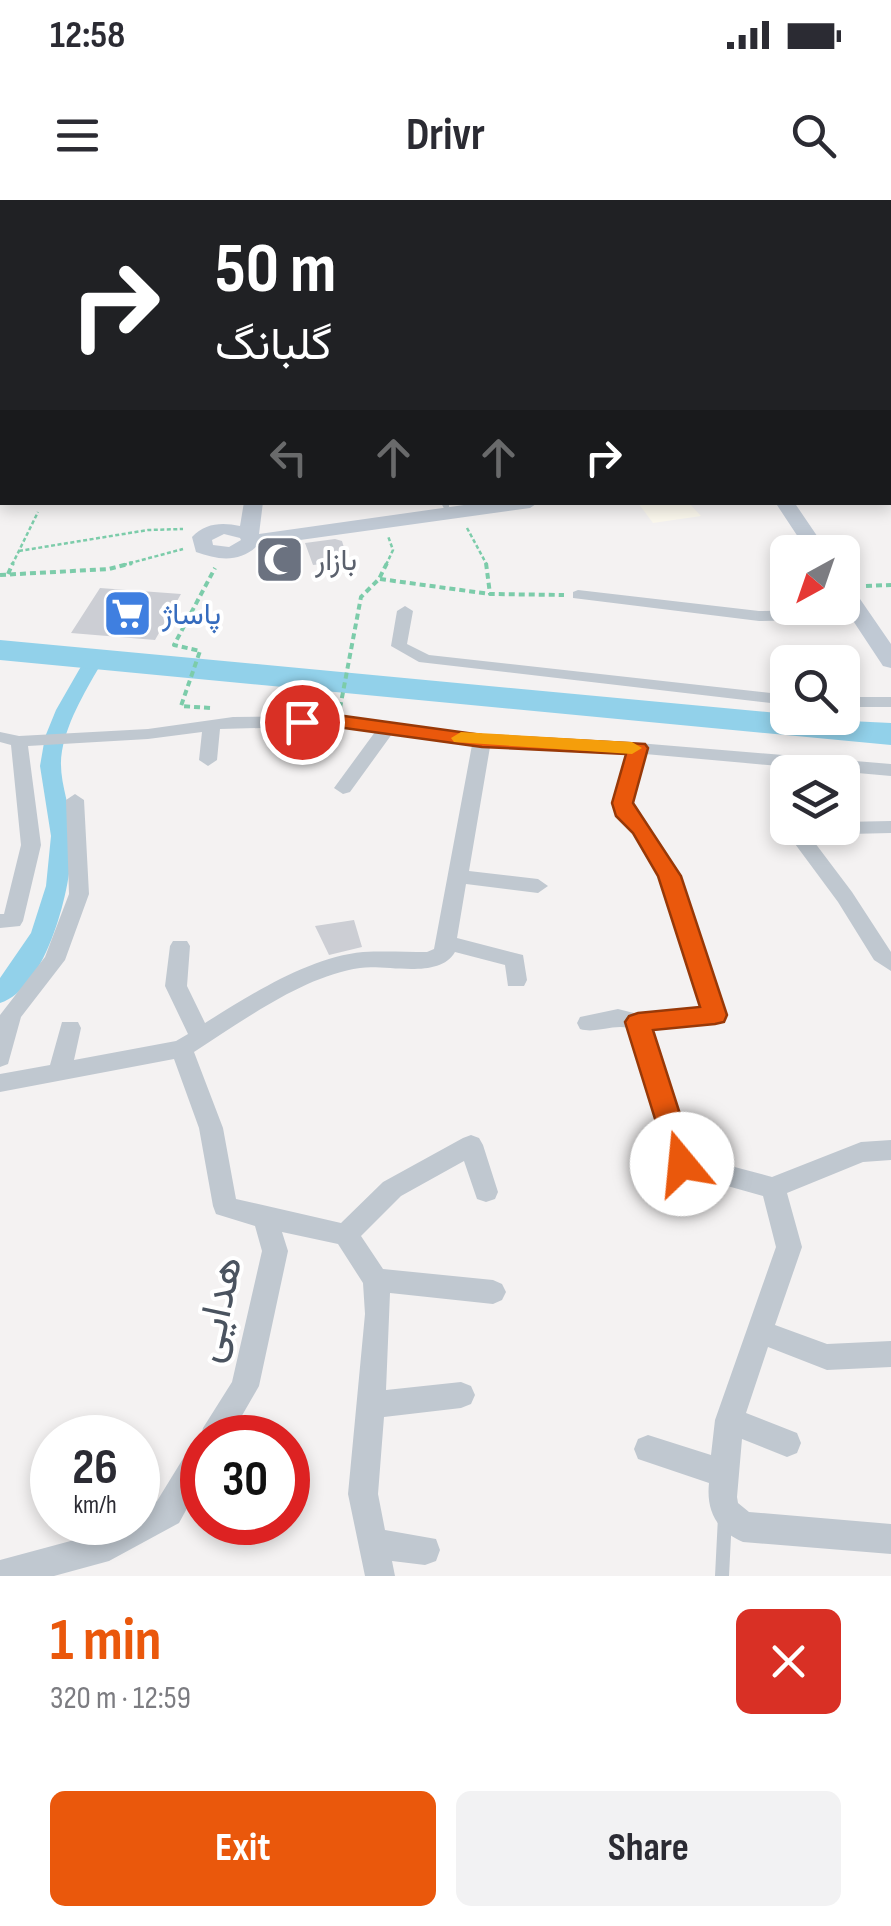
<!DOCTYPE html>
<meta charset="utf-8">
<style>
body{margin:0;font-family:"Sofia Sans Condensed",Vazirmatn,sans-serif;background:#f2f2f3;color:#2b2b33;height:100vh;display:flex;flex-direction:column;font-size:38px;white-space:nowrap}
*{box-sizing:border-box;margin:0}
p{font-size:32px;color:#7c7c81}
.icon{flex:none;width:55px;height:55px;fill:none;stroke:currentColor;stroke-width:2;stroke-linecap:round;stroke-linejoin:round}
.map{position:relative;height:1376px;overflow:hidden}
.side{display:flex;flex-direction:column;background:#fff;flex:1}
.side>*{flex:none}
.guide{position:absolute;left:0px;top:0px;width:892px;height:305px;box-shadow:0 5px 15px #0003;background:#202124;color:#fff;overflow:hidden}
.needle{width:65px;rotate:220deg}
.tools{position:absolute;left:770px;top:335px;display:grid;gap:20px}
.tools a{display:grid;place-items:center;width:90px;height:90px;border-radius:15px;background:#fff;box-shadow:0 5px 15px #0003;font-size:50px}
.speed{position:absolute;left:30px;top:1215px;display:flex;gap:20px;font-size:50px;font-weight:700;text-align:center}
.speed>*{display:grid;place-content:center;width:130px;height:130px;border-radius:50%;background:#fff;box-shadow:0 5px 15px #0003;line-height:1}
.speed small{font-size:25px;font-weight:400}
.speed .limit{border:15px solid #d22;background:#fff;color:#111}
.pin{position:absolute;display:grid;place-items:center;width:85px;height:85px;color:#fff;margin:-42px;border:5px solid #fff;border-radius:50%;box-shadow:0 2px 10px #0007}
.me{position:absolute;width:110px;margin:-55px;rotate:343deg;stroke-linejoin:round;filter:drop-shadow(0 0 8px #0008)}
.turn{display:flex;align-items:center;gap:35px;height:210px;padding:0 50px;font-size:45px}
.turn .icon{width:130px;height:130px;stroke-width:2.5}
.turn b{display:block;font-size:70px;line-height:85px}
.lanes{display:flex;align-items:center;height:95px;padding:0 50px;background:#0003;justify-content:center;gap:50px;direction:ltr}
.lanes .off{opacity:.35}
.round{display:grid;place-items:center;flex:none;width:105px;height:105px;border-radius:15px;background:#f2f2f3}
.overview{display:flex;align-items:center;justify-content:space-between;height:170px;padding:0 50px}
h1{font-size:60px;font-weight:700;line-height:75px;color:#ea580c}
.primary-button{display:flex;gap:20px;margin-top:auto;padding:20px 50px}
.primary-button a{flex:1;height:115px;border-radius:15px;background:#ea580c;color:#fff;font-size:40px;font-weight:700;line-height:115px;text-align:center}
.primary-button a+a{background:#f2f2f3;color:#2b2b33}
.status{display:flex;justify-content:space-between;align-items:center;height:70px;padding:0 50px;background:#fff;direction:ltr}
.status svg{height:28px;fill:currentColor}
header{display:flex;justify-content:space-between;align-items:center;height:130px;padding:0 50px;background:#fff;font-size:45px;font-weight:700}
.map>svg:first-child{display:block}
</style>
<div class="status"><b>12:58</b><svg viewBox="0 0 49 12"><path d="M0 12V9h3v3zM5 12V6h3v6zM10 12V3h3v9zM15 12V0h3v12zM26 1h20v11H26zM47 4h2v5h-2z"/></svg></div>
<header><svg class="icon" aria-label="menu" viewBox="0 0 24 24"><path d="M4 6h16M4 12h16M4 18h16"/></svg>Drivr<svg class="icon" aria-label="search" viewBox="0 0 24 24"><circle cx="10" cy="10" r="6"/><path d="M15 15l6 6"/></svg></header>
<div class="map">
<svg width="891" height="1376" viewBox="0 0 891 1376">
<rect width="100%" height="100%" fill="#f4f2f2"/>
<path fill="#fcf9ee" d="M638,303H689L701,316L653,323Z"/>
<g fill="none" stroke-linecap="round" stroke-linejoin="round">
<path fill="#92d1ea" fill-rule="evenodd" d="M94,454L103,460C87,489 68,518 62,551C57,579 71,605 72,634C74,679 49,788 0,803V778L31,733L46,686L51,636L40,566L45,537L56,510L87,456Z"/>
<path fill="#92d1ea" fill-rule="evenodd" d="M0,440L788,514V518L891,523V545L0,460Z"/>
</g>
<path fill="#ccced4" d="M335,339L342,341L348,361L313,365L305,343Z
M100,388L181,394L155,440L71,433Z
M354,720L362,747L329,755L315,726Z"/>
<g fill="none" stroke-linecap="round" stroke-linejoin="round">
<path stroke="#7cccaa" stroke-width="2.5" stroke-dasharray="4 2.5" stroke-linecap="butt" d="M467,328L487,365
M19,351L148,330L183,329
M12,365L38,312
M123,365L183,349
M386,365L393,350L388,336"/>
<path stroke="#7cccaa" stroke-width="4" stroke-dasharray="6 4" stroke-linecap="butt" d="M486,363L490,394L564,395
M8,374L13,363
M0,375L109,369L132,363
M380,379L490,394
M866,386L891,385
M210,508L181,506L200,451L174,445L215,368
M340,508L361,397L379,379L387,363"/>
<path stroke="#c0c8d0" stroke-width="6" d="M444,302L446,306"/>
<path stroke="#c0c8d0" stroke-width="14" d="M722,1376L725,1317"/>
<path fill="#c0c8d0" fill-rule="evenodd" d="M14,0H51L52,1L18,2Z
M875,0H891V5L874,2Z
M0,21H2V27H0Z
M890,124H891V130H890Z
M890,140H891V147H890Z
M890,236H891V245H890Z
M890,266H891V275H890Z
M0,267H2V275H0Z
M578,390L759,411L859,409L867,414L859,419L759,421L573,398V392Z
M405,406L413,411L407,444L429,455L788,495V505L419,462L391,446L397,411Z
M842,497H891V507H842Z
M337,516L482,536L638,543L891,564V576L645,554L631,603L679,676L726,815L723,821L715,823L651,829L693,956L772,977L861,942L891,940V960L863,962L787,993L802,1047L775,1125L827,1144L891,1141V1167L827,1170L768,1147L746,1213L797,1233L801,1243L797,1253L787,1257L742,1239L737,1297L738,1303L749,1312L891,1324V1354L743,1342C717,1331 706,1311 709,1283L638,1259L634,1249L638,1239L648,1235L711,1255L715,1220L776,1047L763,996L674,971L629,828C612,824 596,834 580,829L577,823L580,817L618,809L638,814L702,808L659,676L613,603L628,553L490,547L469,671L538,679L548,686L538,693L466,684L457,738L523,755L527,780L524,786H508L505,765L455,752C439,780 386,764 360,768C303,776 241,822 194,852L223,928L236,999L341,1023L383,982L463,938L471,935L479,938L483,945L498,992L495,999L486,1002L477,999L464,961L401,996L361,1036L383,1069L493,1080L502,1084L506,1092L502,1100L493,1104L390,1093L386,1190L461,1182L471,1186L475,1195L471,1204L461,1208L384,1217L378,1294L385,1330L436,1339L440,1350L436,1361L425,1365L392,1361L395,1376H365L348,1294L365,1114L363,1083L338,1044L282,1032L288,1051L259,1186L229,1238H202V1281L179,1323L109,1361L54,1376H0V1360L104,1332L121,1322H138V1313L157,1301L192,1244L200,1241L203,1228L232,1182L262,1051L255,1026L216,1014L213,1006L199,928L174,859L0,892V874L50,865L62,822H78L81,828L74,860L176,841L188,834L165,786L170,746L173,741H187L190,746L187,786L205,823C250,795 309,757 363,752C384,751 406,752 427,752L434,749L472,545L392,534L350,592L343,594L334,588L375,532L337,526L220,529L217,560L208,566L199,560L202,532L148,539L28,546L41,645L23,721L20,726L0,728V714H4L21,645L11,545L0,542V532L19,536L148,529L233,517Z
M75,594L84,600L89,694L65,760L21,817L8,864L0,867V815L45,757L69,694L66,600Z
M891,621V633L809,635L852,692L891,752V771L874,760L838,702L784,629L788,625V628H842V622Z"/>
<path fill="#c0c9d4" fill-rule="evenodd" d="M2,145V155L0,156V146Z
M890,249H891V259H890Z
M244,302H263L259,334L485,302H539L530,308L257,346C239,363 218,360 196,352L192,337C205,323 222,322 240,326ZM224,334L240,338L241,340L229,347L213,345L212,340Z
M775,302H794L828,352H808Z
M842,381L849,383L891,444V468L883,466L842,404Z"/>
</g>
<path fill="#ea580c" stroke="#983908" stroke-width="2.5" d="M337,515L482,535L645,544L648,548L633,603L681,676L727,815L724,822L715,824L653,830L696,964L692,972L682,976L673,972L669,964L625,822L629,816L638,813L700,807L658,676L633,633L616,616L612,603L626,554L482,547L337,527H302L292,522L302,516Z"/>
<path fill="#f59e0b" d="M461,532L632,542L642,548L632,554L454,542L451,538Z"/>
<defs>
<symbol id="mosque-square" viewBox="-11 -11 22 22"><rect x="-9" y="-9" width="18" height="18" rx="4" fill="#6b7280" stroke="#fff"/><path d="M3.5-4.9A6 6 0 1 0 3.5 4.9A5 5 0 1 1 3.5-4.9Z" fill="#fff"/></symbol>
<symbol id="supermarket-square" viewBox="-11 -11 22 22"><rect x="-9" y="-9" width="18" height="18" rx="4" fill="#3f7fe0" stroke="#fff"/><path d="M-6-5.5h2.5l.6 2H6L4.5 2H-2.5L-4.4-4H-6ZM-1.5 3.2a1.3 1.3 0 1 0 .1 0ZM3 3.2a1.3 1.3 0 1 0 .1 0Z" fill="#fff"/></symbol>
</defs>
<g fill-rule="evenodd">
<use href="#mosque-square" x="252" y="332" width="55" height="55"/>
<use href="#supermarket-square" x="100" y="386" width="55" height="55"/>
</g>
<g text-anchor="middle" stroke-width="8" stroke-linejoin="round" paint-order="stroke">
<g font-size="30" fill="#5b616d" stroke="#fff" text-anchor="start">
<text x="315" y="370">بازار</text>
</g>
<g font-size="30" fill="#366cbe" stroke="#fff" text-anchor="start">
<text x="162" y="424">پاساژ</text>
</g>
<g font-size="42" fill="#4a535f" stroke="#fff">
<text transform="translate(216 1109) rotate(-78)" y="15">هدایی</text>
</g>
</g>
</svg>
<div class="tools">
<a><svg class="needle" viewBox="-14 -14 28 28"><path d="M0-13l5 13h-10z" fill="#e53935"/><path d="M0 13l5-13h-10z" fill="#7c7c81"/></svg></a>
<a><svg class="icon" aria-label="search" viewBox="0 0 24 24"><circle cx="10" cy="10" r="6"/><path d="M15 15l6 6"/></svg></a>
<a><svg class="icon" aria-label="layers" viewBox="0 0 24 24"><path d="M12 4l9 5-9 5-9-5zM3 14l9 5 9-5"/></svg></a>
</div>
<div class="speed"><div>26<small>km/h</small></div><div class="limit">30</div></div>
<div class="pin" style="left:302px;top:522px;background:#d93025"><svg class="icon" aria-label="arrive" viewBox="0 0 24 24"><path d="M6 21V4h12l-3 4 3 4H6"/></svg></div>
<svg class="me" style="left:682px;top:964px" viewBox="-20 -20 40 40"><circle r="19" fill="#fff"/><path d="M0-13L10 11 0 6-10 11z" fill="#ea580c"/></svg>
<div class="guide">
<div class="turn"><svg class="icon" aria-label="right" viewBox="0 0 24 24"><path d="M7 20v-9h11M14 6l5 5-5 5"/></svg><div><b>50 m</b>گلبانگ</div></div>
<div class="lanes"><svg class="icon off" aria-label="left" viewBox="0 0 24 24"><path d="M17 20v-9H6M10 6l-5 5 5 5"/></svg><svg class="icon off" aria-label="ahead" viewBox="0 0 24 24"><path d="M12 20V5M6 11l6-6 6 6"/></svg><svg class="icon off" aria-label="ahead" viewBox="0 0 24 24"><path d="M12 20V5M6 11l6-6 6 6"/></svg><svg class="icon" aria-label="right" viewBox="0 0 24 24"><path d="M7 20v-9h11M14 6l5 5-5 5"/></svg></div>
</div>
</div>
<section class="side">
<div class="overview"><div><h1>1 min</h1><p>320 m · 12:59</p></div><a class="round" style="background:#d93025;color:#fff"><svg class="icon" aria-label="close" viewBox="0 0 24 24"><path d="M6 6l12 12M18 6L6 18"/></svg></a></div>
<div class="primary-button"><a>Exit</a><a>Share</a></div>
</section>
